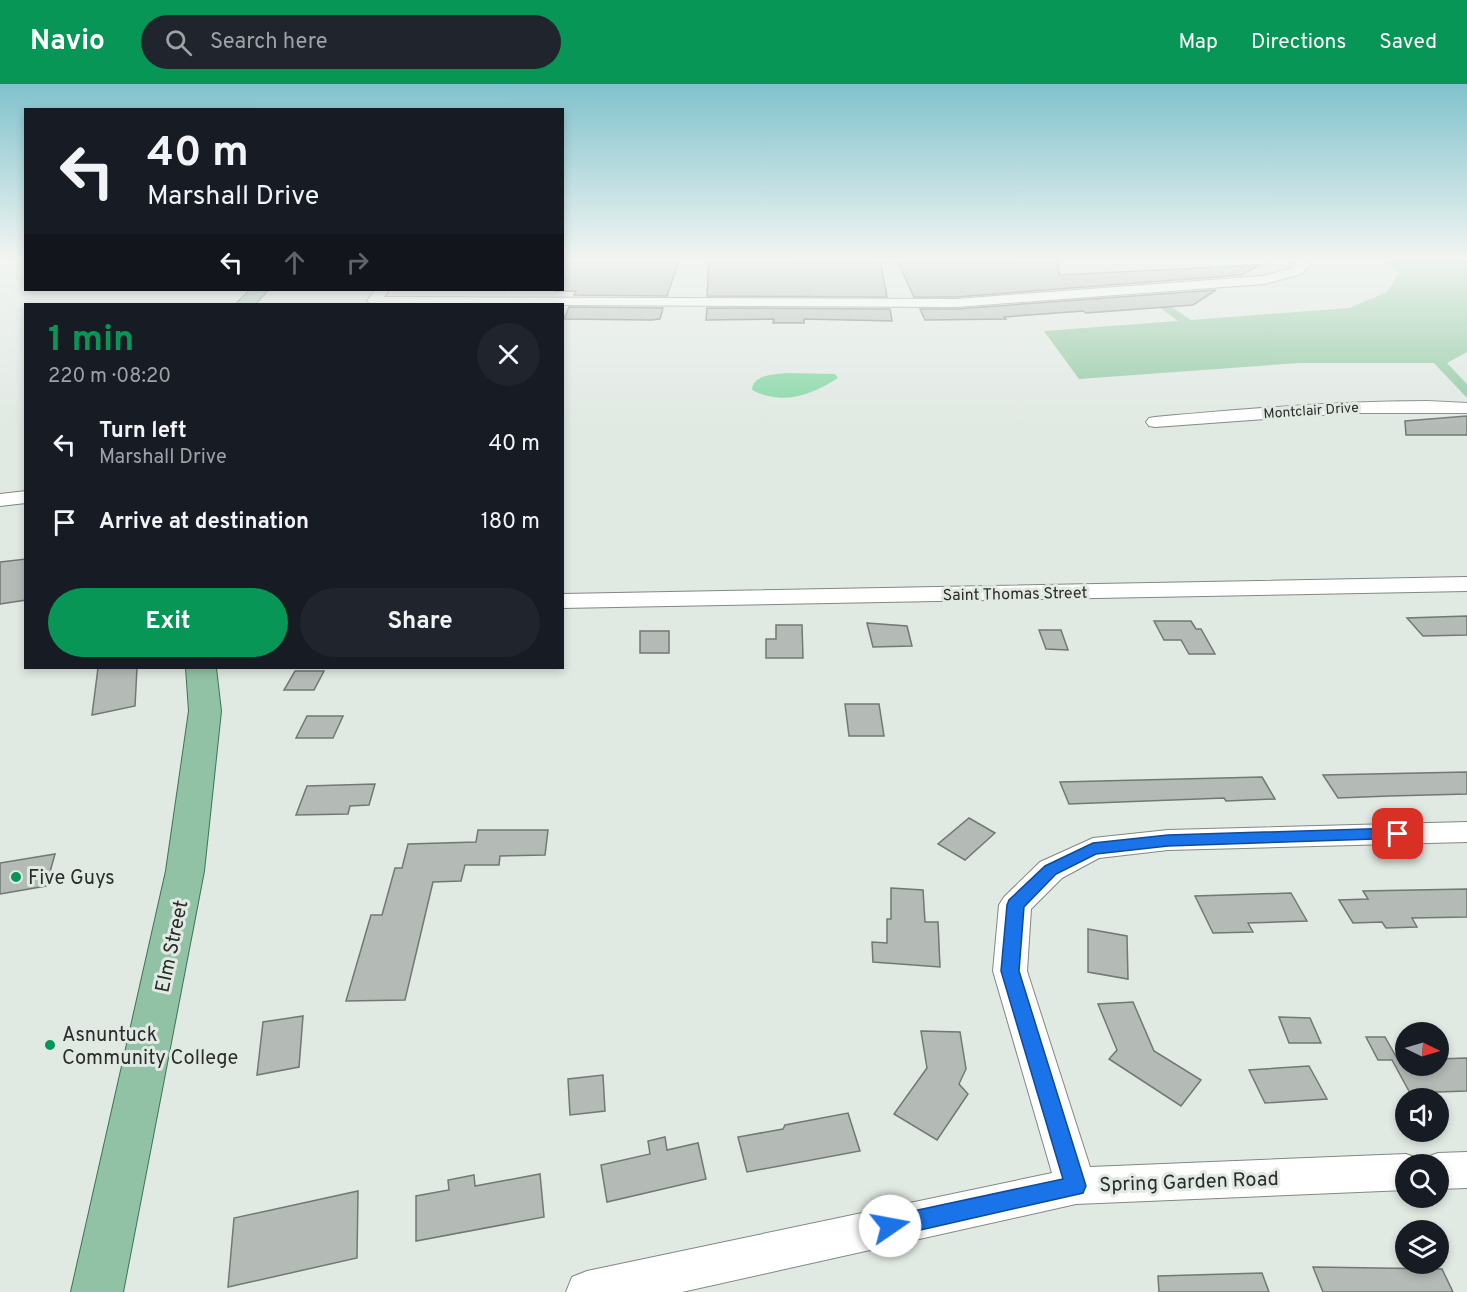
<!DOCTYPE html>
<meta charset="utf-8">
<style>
body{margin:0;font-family:Overpass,sans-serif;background:#20242c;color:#f1f3f6;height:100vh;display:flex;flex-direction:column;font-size:22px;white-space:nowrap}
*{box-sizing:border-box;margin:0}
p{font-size:20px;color:#9ea1a6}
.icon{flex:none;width:33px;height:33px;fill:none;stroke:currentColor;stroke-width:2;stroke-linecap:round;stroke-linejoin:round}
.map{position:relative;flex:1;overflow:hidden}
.side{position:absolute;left:24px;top:219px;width:540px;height:366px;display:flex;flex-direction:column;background:#171b24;border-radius:0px;box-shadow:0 3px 9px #0003}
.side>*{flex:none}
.banner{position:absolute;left:24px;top:24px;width:540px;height:183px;border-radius:0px;box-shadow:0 3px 9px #0003;background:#171b24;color:#f1f3f6;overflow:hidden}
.needle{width:39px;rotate:95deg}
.buttons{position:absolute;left:1395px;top:938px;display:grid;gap:12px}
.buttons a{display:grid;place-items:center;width:54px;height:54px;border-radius:50%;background:#171b24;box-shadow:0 3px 9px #0003;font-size:30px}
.pin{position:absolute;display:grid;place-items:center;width:51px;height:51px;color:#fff;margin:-26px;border-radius:12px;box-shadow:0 3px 9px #0006}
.me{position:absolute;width:66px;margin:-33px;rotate:78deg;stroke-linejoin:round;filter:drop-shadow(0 0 4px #0008)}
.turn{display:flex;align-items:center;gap:21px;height:126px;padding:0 24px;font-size:27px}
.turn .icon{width:78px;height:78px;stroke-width:2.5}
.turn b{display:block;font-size:42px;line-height:51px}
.lanes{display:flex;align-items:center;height:57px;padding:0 24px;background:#0003;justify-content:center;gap:30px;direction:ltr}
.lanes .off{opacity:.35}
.round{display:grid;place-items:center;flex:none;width:63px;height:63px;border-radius:32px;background:#20242c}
.headline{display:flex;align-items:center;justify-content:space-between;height:102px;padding:0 24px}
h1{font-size:36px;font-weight:700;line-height:45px;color:#079656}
.primary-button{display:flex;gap:12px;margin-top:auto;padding:12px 24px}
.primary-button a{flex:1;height:69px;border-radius:36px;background:#079656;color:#fff;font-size:24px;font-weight:700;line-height:69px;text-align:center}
.primary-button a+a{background:#20242c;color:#f1f3f6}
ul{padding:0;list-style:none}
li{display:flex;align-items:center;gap:18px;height:78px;padding:0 24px}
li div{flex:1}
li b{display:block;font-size:22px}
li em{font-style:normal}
header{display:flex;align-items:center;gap:36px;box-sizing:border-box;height:84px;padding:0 30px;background:#079656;color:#fff}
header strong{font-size:28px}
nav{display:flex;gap:33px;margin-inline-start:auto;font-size:21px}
.search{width:420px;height:54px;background:#20242c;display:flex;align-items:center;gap:15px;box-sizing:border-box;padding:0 21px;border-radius:33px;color:#9ea1a6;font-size:22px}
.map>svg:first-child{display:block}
</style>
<header>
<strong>Navio</strong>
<div class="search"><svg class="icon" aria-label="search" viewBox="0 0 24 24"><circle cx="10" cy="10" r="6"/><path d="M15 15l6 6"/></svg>Search here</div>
<nav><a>Map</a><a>Directions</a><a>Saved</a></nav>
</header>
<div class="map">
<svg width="1467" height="1208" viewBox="0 0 1467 1208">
<rect width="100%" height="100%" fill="#e1e9e3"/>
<path fill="#92c9a4" d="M1431,174H1467V268L1447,279L1467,300V314L1434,279H1299L1079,295L1044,247L1178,237L1142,211L1152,210L1191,236L1349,224L1387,208L1399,189L1385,176L1433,177Z"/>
<path fill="#84d7a3" d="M786,289L835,290L838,294C812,311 782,322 752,306C753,290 773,291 786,289Z"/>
<path fill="#b4bbb6" stroke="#727874" stroke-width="1.5" d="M562,174H680L667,212L574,211L576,207H554L562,206Z
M880,174L887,213L707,212L709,175Z
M896,174H1058L1059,191L1260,181L1241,191L956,213H914Z
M1216,206L1193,221L1086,229L1083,227L1004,233L1006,235L925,236L920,225H956Z
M569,223L663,224L660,235L651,236L564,235Z
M707,224L890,225L892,237L804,235V239H773L774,235L706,236Z
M1467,332V351H1406L1405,337Z
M26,475V516L0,520V478Z
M1467,532V551L1423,552L1407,534Z
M1154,537H1191L1196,545H1201L1215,570H1189L1181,556H1164Z
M867,539L907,542L912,562L873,563Z
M776,541H802L803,574H766V555H776Z
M1039,546H1061L1068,566L1046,565Z
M640,547H669V569H640Z
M98,584H137L135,622L92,631Z
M295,587H324L314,606H284Z
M845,620H879L884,652H849Z
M307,632H343L333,654H296Z
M1467,688V710L1389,712L1338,714L1323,691Z
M1262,693L1275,715L1226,717L1224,714L1069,720L1060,698Z
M375,700L369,721L350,722L348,730L296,731L307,702Z
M969,734L995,749L965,776L938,760Z
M478,746H548L545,771L500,772L499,781H465L461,797L433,798L405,916L346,917L371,831H382L395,784H402L408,760L476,758Z
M55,770L46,802L0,810V779Z
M891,804L923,806L925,838H938L940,883L873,878L872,858L887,859V835H891Z
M1467,805V833L1412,834L1417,843L1386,844L1382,838L1353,839L1339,816L1368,815L1363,807Z
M1291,809L1307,837L1248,839L1253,848L1213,849L1195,812Z
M1088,845L1127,852L1128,895L1088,888Z
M1133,918L1154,967L1201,996L1181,1022L1109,975L1117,966L1098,920Z
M303,932L299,983L257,991L263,938Z
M1279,933L1310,934L1321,959H1289Z
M921,947L960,948L966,985L959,1000L968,1010L937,1056L894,1030L927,984Z
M1366,953H1385L1398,976L1406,975V981H1438V975L1467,974V1007L1410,1009L1392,976H1378Z
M1309,982L1327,1015L1265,1019L1249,986Z
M603,991L605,1027L570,1031L568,995Z
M848,1029L860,1067L747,1088L738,1053L783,1045L785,1041Z
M665,1053L667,1066L698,1059L706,1095L607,1118L601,1081L650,1070L648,1057Z
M540,1090L544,1133L416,1157V1112L449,1106L448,1096L474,1091L475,1102Z
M358,1107L357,1174L228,1203L234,1134Z
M1313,1183L1442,1185L1453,1208H1323Z
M1262,1189L1269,1208H1159L1158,1192Z"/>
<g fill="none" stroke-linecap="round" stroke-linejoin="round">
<defs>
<path id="minor" d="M1294,174H1308L1311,179L1302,190L1264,200L956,223L371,220L367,217L375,206H389L384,213L956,215L1263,192L1292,184L1297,179Z
M1428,317L1467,319V329H1350L1155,343L1149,342L1146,338L1149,334L1155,333C1246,325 1337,317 1428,317Z
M26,407V419L0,422V410Z
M1467,493V507L562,524V510Z
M1467,738V758L1168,766L1099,774L1062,794L1031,825L1027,887L1090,1083L1406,1070L1420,1075L1422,1079L1424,1074L1438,1069L1467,1068V1104L1438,1105V1080H1406V1106L1076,1120L682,1208H566L572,1193L587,1187L1052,1089L993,887L999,821L1004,813L1040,778L1093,754L1168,746Z"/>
<path id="major" d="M250,206H268L255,220H236Z
M186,584H216L221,627L204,787L123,1208H71L166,787L189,627Z"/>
</defs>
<use href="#minor" stroke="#828884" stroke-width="2"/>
<use href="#major" stroke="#3e7454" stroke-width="2"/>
<use href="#minor" fill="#fff" fill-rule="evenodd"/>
<use href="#major" fill="#91c2a5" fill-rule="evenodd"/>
</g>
<linearGradient id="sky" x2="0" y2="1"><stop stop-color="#80c2cc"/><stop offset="0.51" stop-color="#f2f5f2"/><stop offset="1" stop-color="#f2f5f2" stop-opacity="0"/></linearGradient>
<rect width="1467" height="343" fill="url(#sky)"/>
<path fill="#1a73e8" stroke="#114b97" stroke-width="1.5" d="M1398,744L1404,746L1406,750L1404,754L1168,762L1096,770L1056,790L1024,823L1019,887L1086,1102L1083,1109L890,1153L882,1150L879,1142L882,1135L890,1132L1063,1095L1001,887L1007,821L1009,816L1045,782L1093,759L1168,751Z"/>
<g fill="#079656" stroke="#e1e9e3" stroke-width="2">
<circle cx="16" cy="793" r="6"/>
<circle cx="50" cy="961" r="6"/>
</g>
<g text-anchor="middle" stroke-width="6" stroke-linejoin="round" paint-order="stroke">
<g font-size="14" fill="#2b2d2c" stroke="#e1e9e3">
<text transform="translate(1311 326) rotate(-4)" y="5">Montclair Drive</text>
</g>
<g font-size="16" fill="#2b2d2c" stroke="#e1e9e3">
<text transform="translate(1015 509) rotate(-1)" y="6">Saint Thomas Street</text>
</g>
<g font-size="20" fill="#2b2d2c" stroke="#e1e9e3" text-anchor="start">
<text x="28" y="800">Five Guys</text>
<text x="62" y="957">Asnuntuck<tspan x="62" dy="23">Community College</tspan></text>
</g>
<g font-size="20" fill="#2b2d2c" stroke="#e1e9e3">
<text transform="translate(171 862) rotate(-78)" y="7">Elm Street</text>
<text transform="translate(1189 1097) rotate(-2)" y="7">Spring Garden Road</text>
</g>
</g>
</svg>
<div class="buttons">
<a><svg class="needle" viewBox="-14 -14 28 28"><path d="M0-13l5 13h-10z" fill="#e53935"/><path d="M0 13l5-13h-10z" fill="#9ea1a6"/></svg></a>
<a><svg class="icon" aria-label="sound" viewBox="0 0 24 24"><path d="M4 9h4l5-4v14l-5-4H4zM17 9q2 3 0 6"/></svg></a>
<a><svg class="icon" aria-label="search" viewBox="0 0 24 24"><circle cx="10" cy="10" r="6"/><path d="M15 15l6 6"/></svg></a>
<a><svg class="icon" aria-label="layers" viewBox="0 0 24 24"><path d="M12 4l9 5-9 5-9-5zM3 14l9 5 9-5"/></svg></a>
</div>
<div class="pin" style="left:1398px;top:750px;background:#d93025"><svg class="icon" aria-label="arrive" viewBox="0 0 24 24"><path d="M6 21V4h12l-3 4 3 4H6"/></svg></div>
<svg class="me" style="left:890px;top:1142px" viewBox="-20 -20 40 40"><circle r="19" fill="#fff"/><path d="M0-13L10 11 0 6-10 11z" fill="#1a73e8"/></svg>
<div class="banner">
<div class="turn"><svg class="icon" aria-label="left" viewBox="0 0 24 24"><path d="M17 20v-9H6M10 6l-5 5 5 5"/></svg><div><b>40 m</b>Marshall Drive</div></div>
<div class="lanes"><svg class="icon" aria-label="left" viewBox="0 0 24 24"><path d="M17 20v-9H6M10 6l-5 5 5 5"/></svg><svg class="icon off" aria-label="ahead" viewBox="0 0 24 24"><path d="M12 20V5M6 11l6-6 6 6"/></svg><svg class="icon off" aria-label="right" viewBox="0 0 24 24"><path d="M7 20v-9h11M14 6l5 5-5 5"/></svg></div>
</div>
<section class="side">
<div class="headline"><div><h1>1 min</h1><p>220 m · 08:20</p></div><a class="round"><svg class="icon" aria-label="close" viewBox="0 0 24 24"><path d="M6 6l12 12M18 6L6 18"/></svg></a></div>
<ul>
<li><svg class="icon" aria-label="left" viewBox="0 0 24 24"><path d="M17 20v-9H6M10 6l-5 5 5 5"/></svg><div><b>Turn left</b><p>Marshall Drive</p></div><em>40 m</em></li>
<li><svg class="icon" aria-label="arrive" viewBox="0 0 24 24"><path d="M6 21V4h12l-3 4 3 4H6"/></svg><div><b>Arrive at destination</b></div><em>180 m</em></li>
</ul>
<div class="primary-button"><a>Exit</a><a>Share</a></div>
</section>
</div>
